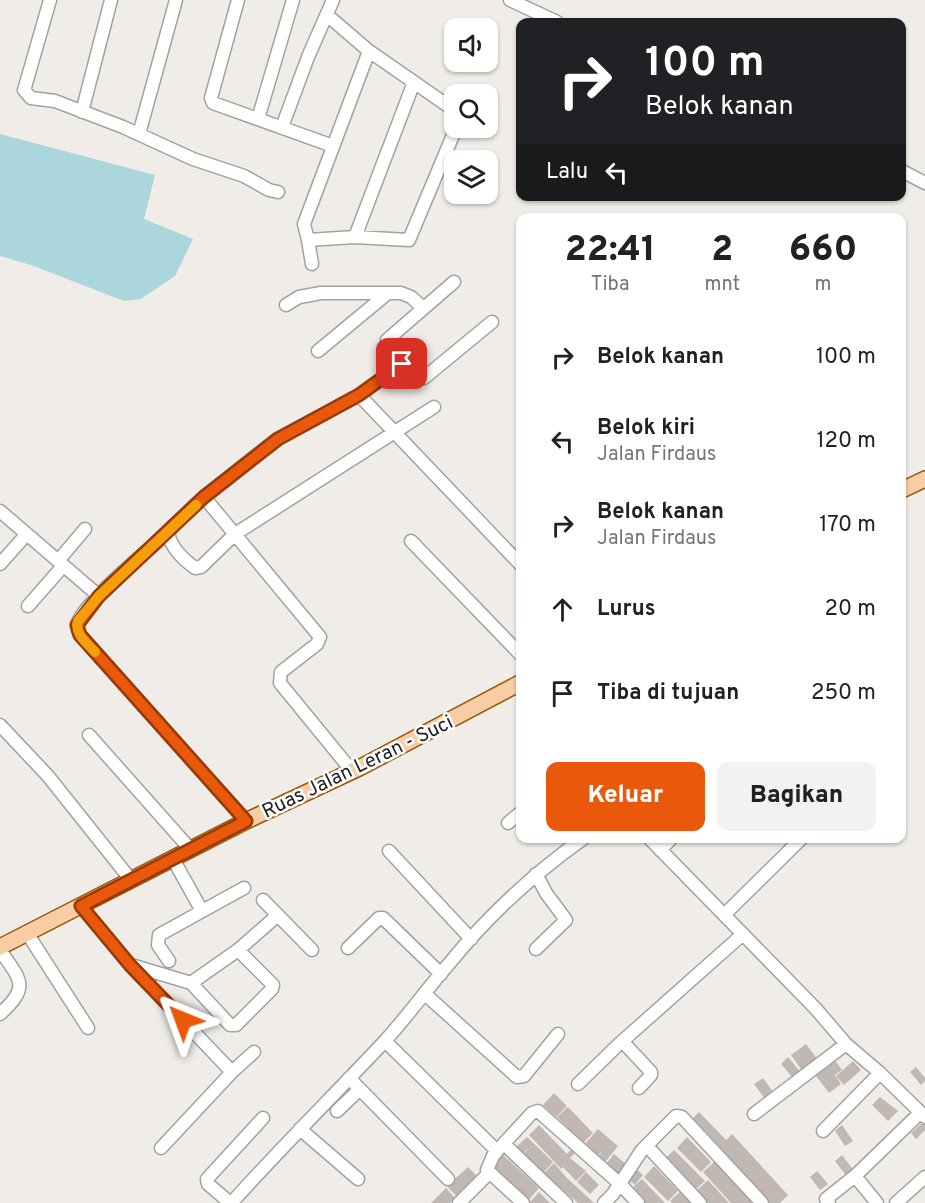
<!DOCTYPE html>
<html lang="id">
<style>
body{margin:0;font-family:Overpass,sans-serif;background:#f2f2f2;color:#202124;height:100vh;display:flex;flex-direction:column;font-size:22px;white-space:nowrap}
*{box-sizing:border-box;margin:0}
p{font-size:20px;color:#757577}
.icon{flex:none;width:33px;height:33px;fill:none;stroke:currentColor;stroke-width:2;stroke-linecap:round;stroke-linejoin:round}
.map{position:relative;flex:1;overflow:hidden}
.drawer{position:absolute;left:516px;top:213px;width:390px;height:630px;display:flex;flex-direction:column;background:#fff;border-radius:12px;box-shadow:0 2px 4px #0004}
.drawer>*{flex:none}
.guide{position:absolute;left:516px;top:18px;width:390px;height:183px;border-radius:12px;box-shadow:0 2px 4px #0004;background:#202124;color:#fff;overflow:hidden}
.buttons{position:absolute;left:444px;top:18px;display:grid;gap:12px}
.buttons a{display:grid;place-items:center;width:54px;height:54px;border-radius:12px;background:#fff;box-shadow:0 2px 4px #0004;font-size:30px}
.pin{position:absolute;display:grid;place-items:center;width:51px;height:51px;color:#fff;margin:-26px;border-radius:12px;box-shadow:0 3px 9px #0006}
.me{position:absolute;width:66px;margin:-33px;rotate:316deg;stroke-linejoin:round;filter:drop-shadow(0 0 4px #0008)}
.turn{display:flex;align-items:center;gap:21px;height:126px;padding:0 30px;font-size:27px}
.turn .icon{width:78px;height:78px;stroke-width:2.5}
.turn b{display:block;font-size:42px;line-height:51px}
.then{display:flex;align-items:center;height:57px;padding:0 30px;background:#0003;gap:12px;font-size:22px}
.eta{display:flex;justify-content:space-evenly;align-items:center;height:102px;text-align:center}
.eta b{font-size:36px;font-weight:800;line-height:42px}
.cta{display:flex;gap:12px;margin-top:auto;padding:12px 30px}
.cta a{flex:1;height:69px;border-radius:12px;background:#ea580c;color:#fff;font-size:24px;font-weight:800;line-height:69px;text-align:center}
.cta a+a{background:#f2f2f2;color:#202124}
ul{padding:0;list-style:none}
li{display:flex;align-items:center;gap:18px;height:84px;padding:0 30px}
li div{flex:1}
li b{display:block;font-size:22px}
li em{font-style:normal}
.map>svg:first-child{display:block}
</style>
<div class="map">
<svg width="925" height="1203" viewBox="0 0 925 1203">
<rect width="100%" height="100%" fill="#f0ede8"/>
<path fill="#aad6dc" d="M0,134L155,175L144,219L193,239L175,276L141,299L124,301L31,265L0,256Z"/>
<path fill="#c1b8b4" d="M806,1044L818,1060L803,1072L791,1055Z
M788,1057L802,1074L795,1080L781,1064Z
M835,1060L842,1070L835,1075L841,1084L829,1093L816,1076Z
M853,1061L861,1070L844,1085L836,1076Z
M916,1067L925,1078V1081L921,1085L910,1072Z
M763,1078L776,1096L767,1102L754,1084Z
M554,1093L567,1106L556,1117L543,1105Z
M880,1097L898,1111L888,1121L872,1105Z
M568,1107L593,1133L583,1143L557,1117Z
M699,1112L726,1140L732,1134L788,1195L780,1203H766L716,1149L719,1146L693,1118Z
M923,1122L925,1125V1130L916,1139L911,1133Z
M539,1125L567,1154L571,1149L575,1153L570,1158L586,1171L576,1181L563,1167L561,1169L529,1135Z
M842,1125L853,1141L845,1146L835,1131Z
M598,1129L618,1146L603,1165L596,1159L603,1151L598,1155L585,1144Z
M527,1137L553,1162L542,1174L522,1155L529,1148L523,1153L517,1146Z
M687,1137L711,1162L701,1172L677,1148Z
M674,1150L705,1181L694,1191L664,1160Z
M614,1154L628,1166L620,1175L606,1164Z
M503,1155L539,1188L527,1202L491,1169Z
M842,1155L855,1172L848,1178L835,1161Z
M715,1161L753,1203H731L703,1172Z
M554,1163L566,1177L594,1203H578L544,1173Z
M654,1166L678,1191L668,1201L644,1177Z
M468,1167L477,1176L456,1196L447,1186Z
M636,1169L643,1175L635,1185L627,1179Z
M817,1171L828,1184L820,1190L810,1177Z
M586,1172L599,1185L590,1194L577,1182Z
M642,1179L665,1203H645L631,1189Z
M708,1180L729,1203H707L696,1191Z
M446,1188L455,1198L450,1203H431Z
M682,1190L694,1203H672L670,1201Z
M539,1192L550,1203H529Z"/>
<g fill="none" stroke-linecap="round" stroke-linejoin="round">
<defs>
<path id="minor" d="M50,0L25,87L24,90L31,98L55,101L123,127L193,159L244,176L269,190L278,192
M238,0L211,98L213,103L333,146
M510,0L557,22
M327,15L369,51L454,110
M369,51L304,224L308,240L355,237L409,240L456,128
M82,112L111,0
M258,119L293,0
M282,127L308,57L333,0
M139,134L176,0
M902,171L925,183
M355,237L414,82
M308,240L312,264
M454,282L387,340C389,351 412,377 424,378L492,322
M286,305L299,297L321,293H401L411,297L423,308
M318,351L388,293
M402,364L359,395L277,439L204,497L172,527L168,533C171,547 184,560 195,568L201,567L235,534L434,407
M359,395L520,564
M204,497L320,637L317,644L281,672L280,683L352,771
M0,511L99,596
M168,533C147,551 87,600 78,622C76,627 78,631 80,635L246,821
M411,541L520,654
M58,561L85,529
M0,564L26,535
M28,606L63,566
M0,725L48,776L131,880
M89,735L191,850
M508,823L520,813
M649,838L816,1009L846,1044L880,1073L925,1117
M660,850L672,838
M389,851L471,939
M173,859L202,911
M536,874L546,893L566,920L536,949
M263,900L312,950
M81,906L130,965L232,1072
M724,915L802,838
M27,933L88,1028
M348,948L379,918H383L441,974
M0,950C20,980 31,986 0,1014
M169,961L158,945L159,935L244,888
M131,965L191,983L238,950L278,915
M191,983L230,1025H236L272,989L273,985L238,950
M425,994L517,1077L524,1076L558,1034
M385,1041L497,1151L493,1156L487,1170L523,1203
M623,1042L651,1072V1075L639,1088
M349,1078L448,1179
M578,1084L618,1045L743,934
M337,1111L360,1089
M754,1114L846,1044
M263,1118L207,1179L208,1184L229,1202L234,1200C283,1146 334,1095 384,1042C407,1017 426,990 448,965C487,917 533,874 584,838
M300,1129L358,1179
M823,1131L880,1073
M504,1144L566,1203
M647,1146L700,1203
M161,1148L232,1072L254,1052
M497,1151L532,1113L538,1111L620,1184L638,1203
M855,1176L877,1203
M459,1203L489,1173
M604,1203L613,1194L642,1150L676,1116L682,1117L762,1203
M829,1203L826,1199L855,1176L920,1113
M896,1203L925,1177"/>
<path id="major" d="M902,490L925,479
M0,947L246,821L361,767L520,683"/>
</defs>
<use href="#minor" stroke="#a2a2a2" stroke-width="15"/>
<use href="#major" stroke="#965807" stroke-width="18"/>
<use href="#minor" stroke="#fff" stroke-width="12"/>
<use href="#major" stroke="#f8cca5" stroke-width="15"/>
</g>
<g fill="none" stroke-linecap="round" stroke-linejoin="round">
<defs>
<path id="route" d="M183,1020L130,965L81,906L246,821L80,635L77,625L99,596L204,497L278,439L359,395L402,364"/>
</defs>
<use href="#route" stroke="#983908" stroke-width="15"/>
<use href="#route" stroke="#ea580c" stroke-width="10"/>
<path stroke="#f59e0b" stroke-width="10" d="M95,652C87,643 74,634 78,621L99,596L196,505"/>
</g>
<g text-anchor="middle" stroke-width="5" stroke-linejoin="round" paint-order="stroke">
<g font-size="20" fill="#212121" stroke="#fff">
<text transform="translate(357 766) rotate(-26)" y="7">Ruas Jalan Leran - Suci</text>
</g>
</g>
</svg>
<div class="buttons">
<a><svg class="icon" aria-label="sound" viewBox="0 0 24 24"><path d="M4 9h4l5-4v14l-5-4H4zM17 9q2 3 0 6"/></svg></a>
<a><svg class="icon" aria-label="search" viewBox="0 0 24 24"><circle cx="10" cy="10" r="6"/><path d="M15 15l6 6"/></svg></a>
<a><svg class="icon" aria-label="layers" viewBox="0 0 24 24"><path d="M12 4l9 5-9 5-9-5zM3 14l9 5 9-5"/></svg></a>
</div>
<div class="pin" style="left:402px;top:364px;background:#d93025"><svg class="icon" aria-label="arrive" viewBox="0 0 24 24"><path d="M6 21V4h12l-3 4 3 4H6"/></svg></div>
<svg class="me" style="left:183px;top:1020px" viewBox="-20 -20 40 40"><path d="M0-17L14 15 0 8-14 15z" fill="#ea580c" stroke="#fff" stroke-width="4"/></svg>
<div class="guide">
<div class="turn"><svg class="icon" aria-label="right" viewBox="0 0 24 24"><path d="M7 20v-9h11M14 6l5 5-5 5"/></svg><div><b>100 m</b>Belok kanan</div></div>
<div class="then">Lalu<svg class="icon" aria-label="left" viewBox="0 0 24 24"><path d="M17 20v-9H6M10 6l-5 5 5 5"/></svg></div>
</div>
<section class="drawer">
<div class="eta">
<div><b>22:41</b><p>Tiba</p></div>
<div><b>2</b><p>mnt</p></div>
<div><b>660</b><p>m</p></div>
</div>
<ul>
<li><svg class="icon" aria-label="right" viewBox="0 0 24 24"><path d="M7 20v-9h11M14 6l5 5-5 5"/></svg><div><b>Belok kanan</b></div><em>100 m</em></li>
<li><svg class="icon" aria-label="left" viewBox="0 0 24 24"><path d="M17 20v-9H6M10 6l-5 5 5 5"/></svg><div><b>Belok kiri</b><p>Jalan Firdaus</p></div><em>120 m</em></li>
<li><svg class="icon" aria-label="right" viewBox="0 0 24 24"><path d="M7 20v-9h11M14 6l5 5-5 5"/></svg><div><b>Belok kanan</b><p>Jalan Firdaus</p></div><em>170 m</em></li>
<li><svg class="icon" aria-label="ahead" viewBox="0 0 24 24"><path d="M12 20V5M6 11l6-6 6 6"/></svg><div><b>Lurus</b></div><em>20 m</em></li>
<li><svg class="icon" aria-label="arrive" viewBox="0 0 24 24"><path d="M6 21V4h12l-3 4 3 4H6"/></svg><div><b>Tiba di tujuan</b></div><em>250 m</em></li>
</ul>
<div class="cta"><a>Keluar</a><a>Bagikan</a></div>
</section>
</div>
